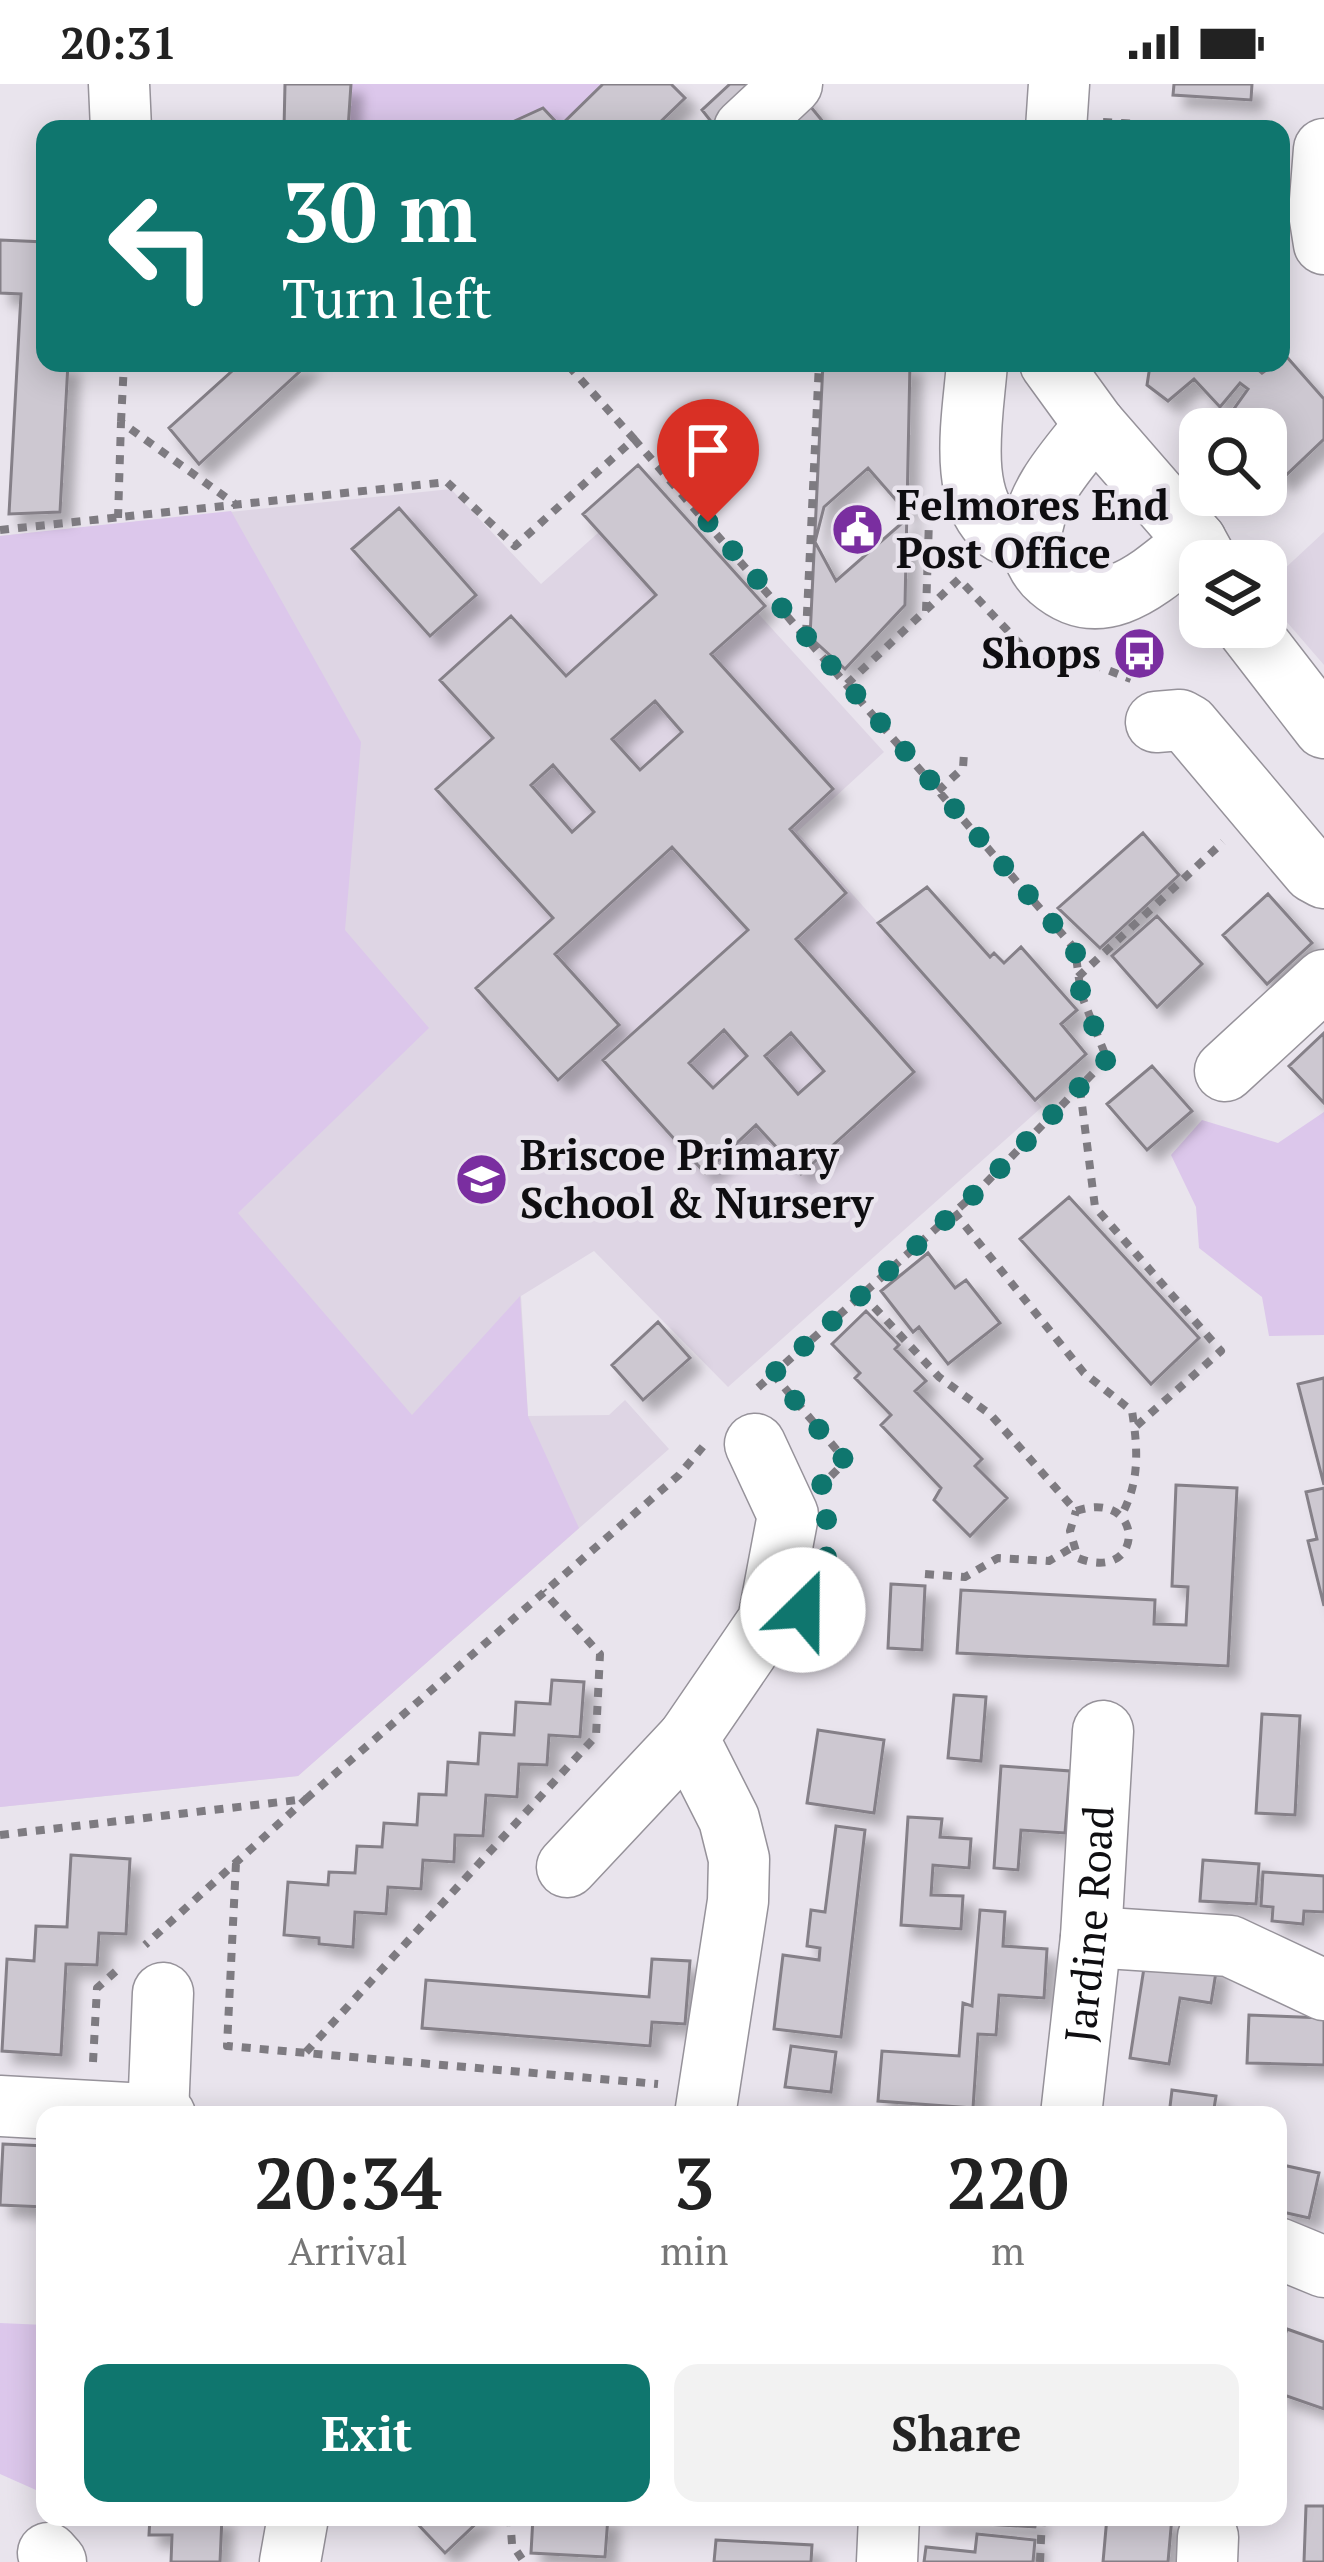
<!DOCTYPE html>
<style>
body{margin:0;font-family:"PT Serif",serif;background:#f2f2f2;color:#222;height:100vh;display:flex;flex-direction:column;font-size:45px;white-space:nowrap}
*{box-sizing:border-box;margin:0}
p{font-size:39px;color:#767676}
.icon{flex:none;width:66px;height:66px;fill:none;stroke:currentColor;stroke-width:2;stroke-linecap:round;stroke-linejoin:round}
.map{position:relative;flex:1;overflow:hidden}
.sheet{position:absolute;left:36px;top:2022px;width:1251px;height:420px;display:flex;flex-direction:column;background:#fff;border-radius:24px;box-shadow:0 6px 30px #0003}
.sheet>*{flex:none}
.guide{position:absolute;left:36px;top:36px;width:1254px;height:252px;border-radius:24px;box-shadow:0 6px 30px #0003;background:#0f766e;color:#fff;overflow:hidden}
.buttons{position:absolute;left:1179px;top:324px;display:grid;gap:24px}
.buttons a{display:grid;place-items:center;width:108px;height:108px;border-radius:24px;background:#fff;box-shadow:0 6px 30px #0003;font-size:60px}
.pin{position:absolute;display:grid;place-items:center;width:102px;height:102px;color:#fff;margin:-123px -51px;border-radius:50% 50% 50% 0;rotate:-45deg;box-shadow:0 0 12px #0007}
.pin .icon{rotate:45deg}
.me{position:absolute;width:132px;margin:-66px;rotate:23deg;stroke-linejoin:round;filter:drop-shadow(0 0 9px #0008)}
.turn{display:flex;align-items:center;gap:42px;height:252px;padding:0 48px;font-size:54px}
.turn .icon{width:156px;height:156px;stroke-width:2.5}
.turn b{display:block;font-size:84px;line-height:102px}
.eta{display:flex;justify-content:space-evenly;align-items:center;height:204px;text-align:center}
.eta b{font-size:72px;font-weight:700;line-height:84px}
.cta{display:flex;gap:24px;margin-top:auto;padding:24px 48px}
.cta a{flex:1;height:138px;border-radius:24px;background:#0f766e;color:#fff;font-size:48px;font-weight:700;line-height:138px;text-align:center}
.cta a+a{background:#f2f2f2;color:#222}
.status{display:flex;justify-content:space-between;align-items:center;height:84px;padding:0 60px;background:#fff;direction:ltr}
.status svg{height:33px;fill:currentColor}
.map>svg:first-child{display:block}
</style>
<div class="status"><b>20:31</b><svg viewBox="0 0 49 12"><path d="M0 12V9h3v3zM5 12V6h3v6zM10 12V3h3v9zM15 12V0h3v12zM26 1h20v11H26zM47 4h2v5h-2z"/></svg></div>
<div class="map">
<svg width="1324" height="2478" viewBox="0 0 1324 2478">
<defs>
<filter id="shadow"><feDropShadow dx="11" dy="11" stdDeviation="6" flood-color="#0004"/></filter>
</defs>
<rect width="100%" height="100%" fill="#e9e4ed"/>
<path fill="#ded5e4" d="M451,405L541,500L646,406L884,668L797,748L1042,1023L728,1303L594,1167L521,1212L528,1332L609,1331L625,1316L669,1365L298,1692L0,1723V452Z
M1324,448V581L1266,514V502Z"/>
<path fill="#dcc7eb" d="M351,0H603L560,42L542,24L497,45H348Z
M231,427L361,658L345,846L429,944L238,1129L412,1331L520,1212L528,1332L579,1444L298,1692L0,1723V452Z
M1324,1028V1251L1269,1252L1262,1213L1199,1164L1196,1123L1171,1071L1202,1036L1278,1059Z
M0,2239L45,2241V2410L0,2390Z"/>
<path fill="#cdc8d1" stroke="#858088" stroke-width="3" fill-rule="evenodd" filter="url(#shadow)" d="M285,0H351L348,45H284Z
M603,0H671L685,14L653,45H497L543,24L560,42Z
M730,0H792L829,45H717L702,26Z
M1174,0H1252L1251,16L1173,11Z
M0,156L45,158V279H68L60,428L9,430L21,210L0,209Z
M1286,272L1324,315V355L1281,396L1266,376V345H1243L1231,329L1248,305L1240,299L1220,323L1194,295L1168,317L1147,301L1149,288L1144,279H1260L1255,283L1262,289Z
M241,279H309L199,380L169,344Z
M823,279H910L905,521L845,585L810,553Z
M638,381L765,522L711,570L833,705L790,745L846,809L796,855L914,988L801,1090L756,1041L705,1089L603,976L748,846L672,763L555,870L619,941L558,996L476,904L553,834L436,705L493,654L440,596L511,532L566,592L656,511L583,430ZM655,617L682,648L640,686L612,655ZM553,681L594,728L572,748L531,701ZM724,946L747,972L713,1004L689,979ZM791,949L824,987L798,1010L765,972Z
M868,384L910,432L836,497L815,458L824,423Z
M399,424L476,511L430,552L352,465Z
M1143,749L1179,791L1100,864L1058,824Z
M927,803L990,873L994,869L1004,879L1021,863L1077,926L1061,940L1086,970L1035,1016L878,839Z
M1268,810L1312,859L1267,900L1223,851Z
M1157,832L1202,880L1157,923L1112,872Z
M1324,949V1019L1289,982Z
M1152,982L1192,1027L1147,1066L1107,1020Z
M1069,1113L1199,1254L1151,1300L1020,1155Z
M928,1169L955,1204L966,1196L1000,1239L948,1280L919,1243L913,1248L881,1207Z
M866,1227L899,1261L895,1265L926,1297L915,1307L982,1375L975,1382L1007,1414L970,1452L934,1416L941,1404L881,1341L891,1331L855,1294L860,1289L832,1260Z
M658,1238L690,1274L643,1316L612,1281Z
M1324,1294V1401L1298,1300Z
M1176,1401L1237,1404L1228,1582L957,1569L961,1506L1155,1516L1154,1540L1186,1541L1188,1503L1172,1502Z
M1324,1404V1522L1308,1457L1317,1455L1306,1408Z
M891,1500L925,1502L922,1566L888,1564Z
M552,1596L584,1598L580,1653L549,1651L547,1681L519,1680L517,1713L486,1711L483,1752L455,1751L454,1778L423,1776L421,1805L388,1803L386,1830L355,1828L353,1863L319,1860V1854L284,1851L288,1798L328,1801L329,1788L355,1789L357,1762L382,1763L384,1739L417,1741L419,1710L446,1711L448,1678L478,1680L480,1649L514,1651L516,1618L550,1620Z
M954,1611L986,1613L981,1677L948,1674Z
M1262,1630L1300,1632L1295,1731L1256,1729Z
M818,1646L884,1656L874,1729L807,1719Z
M1001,1682L1070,1687L1065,1749L1021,1746L1018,1786L994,1784Z
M908,1733L942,1735L940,1753L971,1755L969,1784L933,1781L931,1811L963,1812L961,1845L901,1841Z
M836,1742L865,1746L841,1953L774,1945L783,1871L819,1876L820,1864L807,1862L811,1826L825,1828Z
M71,1771L130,1775L126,1850L99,1849L97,1881L66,1880L61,1971L2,1967L7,1875L34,1877L36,1842L67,1843Z
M1203,1776L1259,1780L1256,1820L1200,1817Z
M1263,1788L1324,1792V1828L1304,1827L1303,1840L1272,1837L1273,1823L1261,1822Z
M980,1826L1005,1828L1003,1862L1047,1865L1044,1914L999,1911L996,1951L978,1950L973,2024L878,2017L882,1967L959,1972L963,1919L972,1922Z
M1146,1871L1217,1882L1211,1919L1180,1914L1169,1980L1130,1974Z
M652,1875L690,1877L685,1940L652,1938L650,1962L422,1944L426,1896L649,1913Z
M1249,1931L1324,1934V1981L1247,1979Z
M791,1962L836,1968L831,2008L785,2003Z
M1172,2006L1216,2012L1213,2031H1169Z
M3,2060L45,2062V2123L0,2121Z
M1278,2080L1319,2089L1309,2134L1278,2127Z
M1287,2245L1324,2258V2325L1278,2309V2271Z
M1306,2422H1324V2478H1304Z
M150,2433H222L220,2478H171L172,2451H149Z
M411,2433H483L445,2469Z
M533,2433H608L605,2473L531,2469Z
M934,2433H1036L1035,2443L934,2437Z
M1107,2433H1172L1168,2478H1103Z
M977,2450L1035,2456L1033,2478H924L926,2463L975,2468Z
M716,2456L812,2461L811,2478H714Z"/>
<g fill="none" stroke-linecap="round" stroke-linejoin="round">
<defs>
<g id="minor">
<path d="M119,0L121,45"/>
<path d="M744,45L792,0"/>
<path d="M1056,45L1059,0"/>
<path d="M1324,65L1319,129L1324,160"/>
<path d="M977,279C974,326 954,420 1003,449C1010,453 1022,455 1030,458"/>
<path d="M1050,279L1095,341L1196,457L1207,477"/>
<path d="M1095,341C1069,374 1034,410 1031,454C1030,468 1039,486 1050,495C1104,542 1153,491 1196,457"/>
<path d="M1246,543L1324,644"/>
<path d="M1156,638L1180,636L1189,641L1313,788L1324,794"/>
<path d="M1225,987L1324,896"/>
<path d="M567,1783L688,1654"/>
<path d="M1091,1853L1230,1862L1324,1906"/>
<path d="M0,2022L165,2031"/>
<path d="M158,2030L163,1909"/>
<path d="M705,2031L738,1817L739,1775L729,1735L688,1654L768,1537L788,1431L755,1360"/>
<path id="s1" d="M1071,2031L1091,1853L1103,1647"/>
<path d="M1278,2164L1324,2183"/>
<path d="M48,2469L56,2478"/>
<path d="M290,2478L298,2433"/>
<path d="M887,2478L889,2433"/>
<path d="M1207,2478L1208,2453"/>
</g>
</defs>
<use href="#minor" stroke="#96929a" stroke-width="63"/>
<path stroke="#7e7b81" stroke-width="8" stroke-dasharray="9 9" stroke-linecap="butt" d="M1103,38L1236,45
M121,338L124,279
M634,355L1075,865L1081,910L1107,975L978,1107L753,1308
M118,434L121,338L235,420
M0,446L447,398L515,462L634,355L566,279
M926,527L929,436
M806,550L819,279
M847,600L959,495L1037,578L1082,576L1131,595
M938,707L963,684L964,669
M1078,893L1223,758
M1080,1005L1095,1123L1221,1267L1134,1344
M954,1128L1084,1289L1132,1327C1138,1365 1140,1398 1121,1432
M862,1210L939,1293L991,1331L1076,1427C1146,1403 1146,1501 1078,1474L1070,1447L1076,1427
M773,1290L846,1377L826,1397
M925,1490L965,1493L998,1474L1049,1477L1073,1463
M306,1715L679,1391L706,1359
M0,1751L306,1715L145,1861
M236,1779L227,1962L658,2000
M306,1968L596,1652L600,1570L543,1507
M93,1978L97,1904L116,1887
M510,2433L512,2460L524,2478
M1040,2478L1042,2433"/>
<use href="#minor" stroke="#fff" stroke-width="60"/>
</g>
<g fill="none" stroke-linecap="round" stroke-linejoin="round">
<path stroke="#0f766e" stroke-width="21" stroke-dasharray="0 37.8" d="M708,438L1075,865L1081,910L1107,975L978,1107L773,1290L846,1378L818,1404C835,1451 831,1485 803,1526"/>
</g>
<defs>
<symbol id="civic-disc" viewBox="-11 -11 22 22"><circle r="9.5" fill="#7a2ea0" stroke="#e9e4ed"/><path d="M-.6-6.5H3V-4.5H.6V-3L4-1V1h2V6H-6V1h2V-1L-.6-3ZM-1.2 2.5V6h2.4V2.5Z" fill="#fff"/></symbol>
<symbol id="bus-disc" viewBox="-11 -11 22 22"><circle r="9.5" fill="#7a2ea0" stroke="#e9e4ed"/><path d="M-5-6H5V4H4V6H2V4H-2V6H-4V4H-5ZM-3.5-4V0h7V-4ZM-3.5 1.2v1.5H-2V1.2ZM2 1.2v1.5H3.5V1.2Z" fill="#fff"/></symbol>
<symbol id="school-disc" viewBox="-11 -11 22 22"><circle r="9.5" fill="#7a2ea0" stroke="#e9e4ed"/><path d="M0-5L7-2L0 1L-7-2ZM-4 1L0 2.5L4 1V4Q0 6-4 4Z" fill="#fff"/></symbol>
</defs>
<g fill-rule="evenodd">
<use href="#civic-disc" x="828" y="416" width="59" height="59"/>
<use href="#bus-disc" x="1110" y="540" width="59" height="59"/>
<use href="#school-disc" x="452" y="1066" width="59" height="59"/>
</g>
<g text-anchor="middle" stroke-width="9" stroke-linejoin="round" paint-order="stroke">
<g font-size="42" font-weight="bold" fill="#0f0e11" stroke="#e9e4ed" text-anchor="start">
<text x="896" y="436">Felmores End<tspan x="896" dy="48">Post Office</tspan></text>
<text x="1101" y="584" text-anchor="end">Shops</text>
<text x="520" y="1086">Briscoe Primary<tspan x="520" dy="48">School &amp; Nursery</tspan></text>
</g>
<g font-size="42" fill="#0f0e11" stroke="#e9e4ed">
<text dy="15" stroke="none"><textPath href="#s1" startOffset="192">Jardine Road</textPath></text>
</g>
</g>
</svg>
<div class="buttons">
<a><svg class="icon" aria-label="search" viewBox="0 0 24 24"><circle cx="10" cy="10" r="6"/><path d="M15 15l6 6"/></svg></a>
<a><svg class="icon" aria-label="layers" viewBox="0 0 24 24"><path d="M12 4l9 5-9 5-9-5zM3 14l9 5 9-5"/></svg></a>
</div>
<div class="pin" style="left:708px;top:438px;background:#d93025"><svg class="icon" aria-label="arrive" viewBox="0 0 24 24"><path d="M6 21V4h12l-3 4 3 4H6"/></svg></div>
<svg class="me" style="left:803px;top:1526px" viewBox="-20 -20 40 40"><circle r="19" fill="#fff"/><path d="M0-13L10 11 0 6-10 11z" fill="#0f766e"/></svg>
<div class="guide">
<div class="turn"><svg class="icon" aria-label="left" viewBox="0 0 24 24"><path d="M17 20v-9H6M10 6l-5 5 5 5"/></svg><div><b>30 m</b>Turn left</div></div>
</div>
<section class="sheet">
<div class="eta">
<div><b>20:34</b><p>Arrival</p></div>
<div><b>3</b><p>min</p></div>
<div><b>220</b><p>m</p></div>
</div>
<div class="cta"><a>Exit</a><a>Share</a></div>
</section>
</div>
